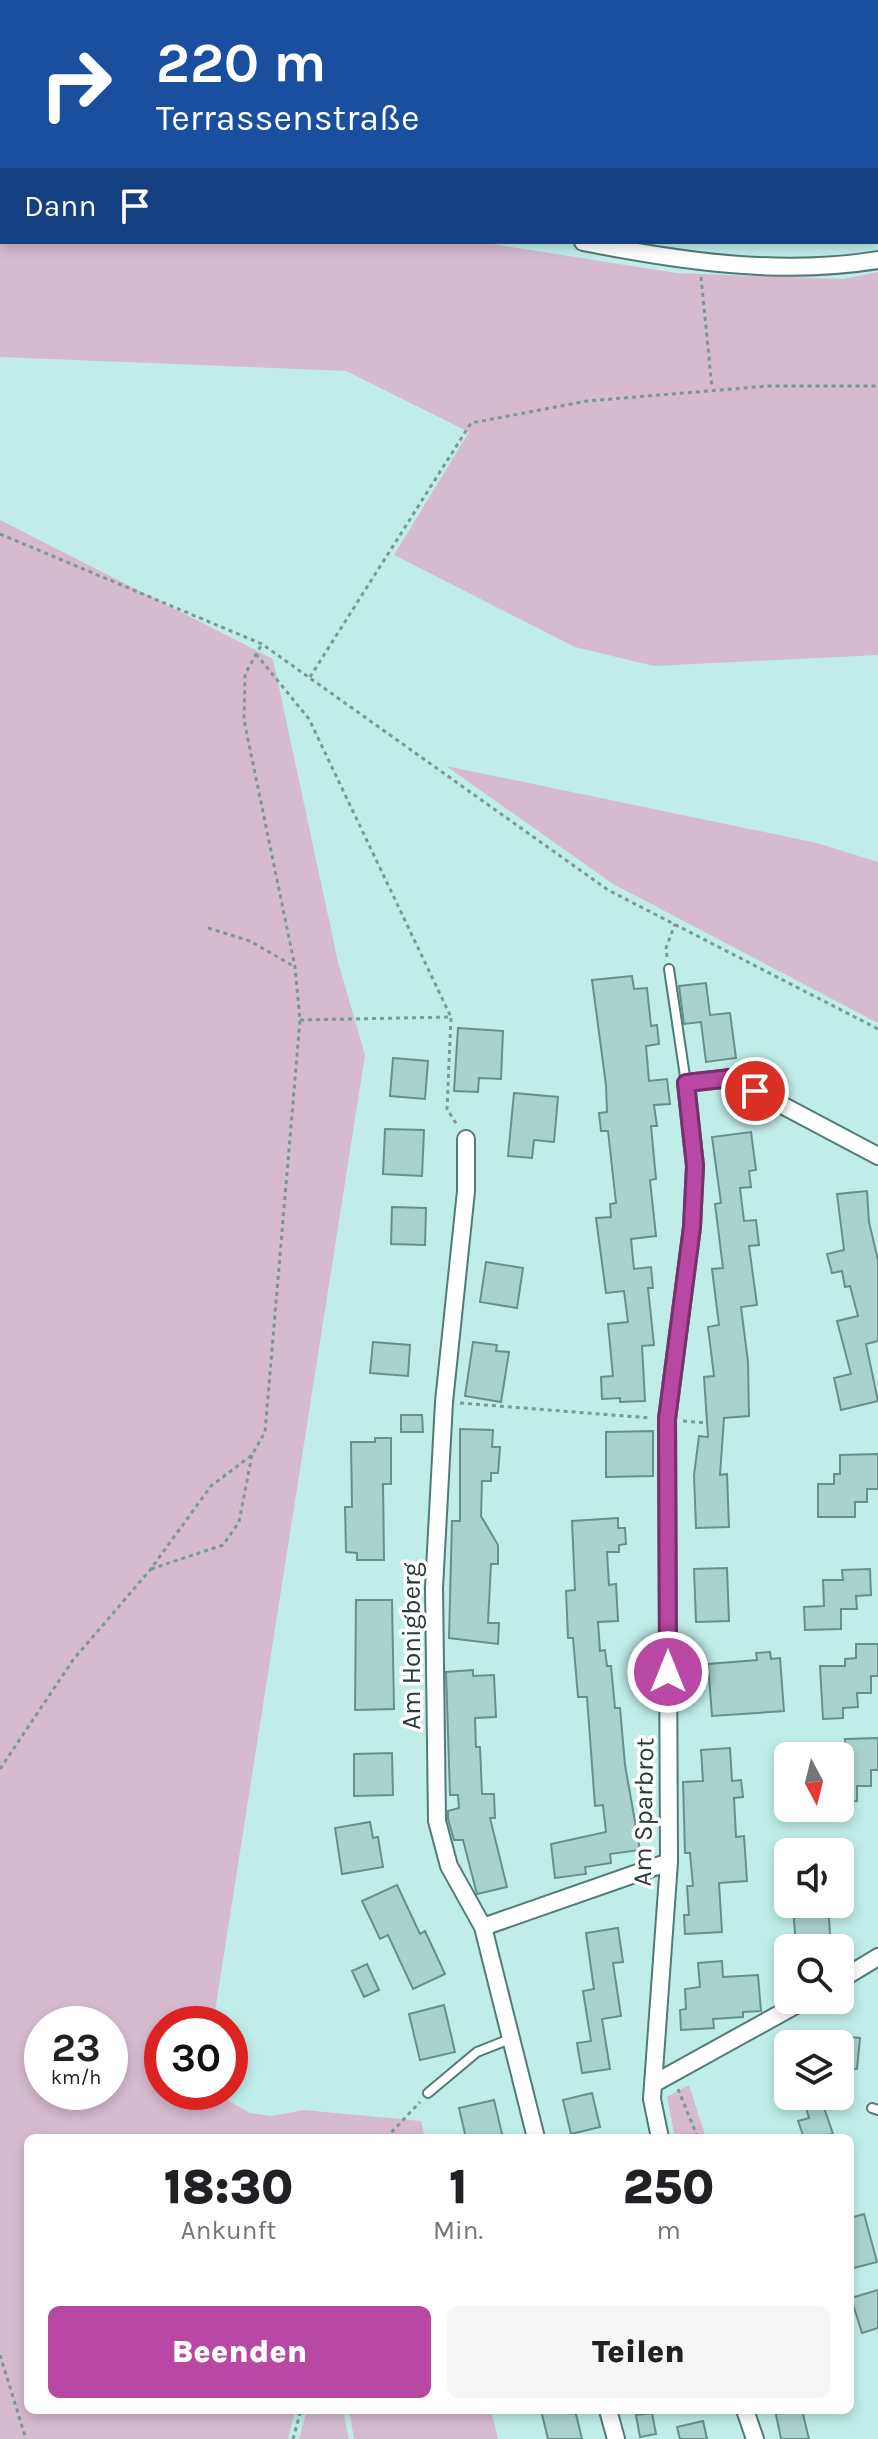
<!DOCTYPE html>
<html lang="de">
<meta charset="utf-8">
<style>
body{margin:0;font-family:Karla,sans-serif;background:#f6f6f6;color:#202124;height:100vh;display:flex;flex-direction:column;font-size:30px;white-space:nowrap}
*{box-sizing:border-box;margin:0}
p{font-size:26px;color:#757577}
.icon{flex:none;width:44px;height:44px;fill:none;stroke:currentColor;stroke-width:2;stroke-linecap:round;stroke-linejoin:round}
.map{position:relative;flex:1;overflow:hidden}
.panel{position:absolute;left:24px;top:2134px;width:830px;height:280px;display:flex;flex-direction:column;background:#fff;border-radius:12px;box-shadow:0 4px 12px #0003}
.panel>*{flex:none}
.banner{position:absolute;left:0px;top:0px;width:878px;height:244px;box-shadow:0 4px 12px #0003;background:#1a4fa0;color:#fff;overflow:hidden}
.needle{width:52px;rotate:173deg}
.controls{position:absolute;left:774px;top:1742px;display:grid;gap:16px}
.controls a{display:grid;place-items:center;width:80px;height:80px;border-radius:12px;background:#fff;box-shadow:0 4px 12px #0003;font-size:40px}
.speed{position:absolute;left:24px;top:2006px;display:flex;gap:16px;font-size:40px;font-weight:700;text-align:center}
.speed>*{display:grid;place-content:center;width:104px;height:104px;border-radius:50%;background:#fff;box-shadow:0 4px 12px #0003;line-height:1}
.speed small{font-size:20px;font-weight:400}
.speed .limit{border:12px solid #d22;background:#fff;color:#111}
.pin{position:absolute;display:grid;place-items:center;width:68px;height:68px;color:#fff;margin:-34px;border:4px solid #fff;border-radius:50%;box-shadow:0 2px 8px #0007}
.me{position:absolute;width:88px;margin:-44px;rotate:0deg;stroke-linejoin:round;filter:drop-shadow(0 0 6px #0008)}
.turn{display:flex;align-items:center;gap:28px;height:168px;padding:0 24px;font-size:36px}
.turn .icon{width:104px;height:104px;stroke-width:2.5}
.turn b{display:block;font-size:56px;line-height:68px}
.then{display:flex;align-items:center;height:76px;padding:0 24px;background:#0003;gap:16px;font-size:30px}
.eta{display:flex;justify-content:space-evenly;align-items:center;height:136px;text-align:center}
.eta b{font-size:48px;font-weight:800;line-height:56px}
.cta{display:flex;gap:16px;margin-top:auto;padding:16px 24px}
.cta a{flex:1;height:92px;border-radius:12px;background:#b848a4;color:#fff;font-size:32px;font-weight:800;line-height:92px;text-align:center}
.cta a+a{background:#f6f6f6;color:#202124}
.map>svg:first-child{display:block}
</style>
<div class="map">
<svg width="878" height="2439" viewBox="0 0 878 2439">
<rect width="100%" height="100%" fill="#c0ede8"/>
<path fill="#d6bbcf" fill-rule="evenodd" d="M0,184L2,242H479L677,273L843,279L878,272V655L654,666L575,647L394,555L469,432L346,371L0,357Z
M0,520L273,659L338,962L365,1055L213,2024H162V2092H224L229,2101L250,2113L272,2116L304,2110L421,2121L425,2138H28V2410H295L288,2439H0ZM110,2024V2092H42V2024Z
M446,766L817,843L878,862V1023L613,884Z
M689,2085L706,2138H675L667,2097Z
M307,2410H343L349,2439H299Z
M349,2410H491L498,2439H354Z"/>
<path fill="#aad2cd" stroke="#65908b" stroke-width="2" d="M632,976L634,989L647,988L651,1026L657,1025L659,1044L646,1046L649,1081L667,1079L670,1104L654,1105L657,1126H651L656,1179L650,1180L656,1236L631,1239L634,1269L651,1267L653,1288H648L654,1345L642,1346L645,1401L620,1402V1398L602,1399L601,1377L613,1376L608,1324L628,1322L624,1291L606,1293L596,1218L611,1217L610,1204L616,1203L608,1131H601L599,1113L607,1112L606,1085L592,980Z
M706,983L710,1015L730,1013L736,1058L706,1062L701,1022L684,1024L679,986Z
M458,1028L503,1031L501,1079L479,1078L478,1092L454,1091Z
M393,1058L428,1061L425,1099L390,1096Z
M514,1093L558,1097L554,1142L534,1140L532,1158L508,1156Z
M385,1129L424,1130L422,1176L383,1174Z
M751,1132L756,1170L749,1171L751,1187L740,1188L744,1221L756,1220L759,1245L749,1246L757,1305L741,1307L748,1362L749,1416L724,1418L720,1475L727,1474L729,1527L696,1528L694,1475L699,1436L708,1437L704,1377L714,1376L708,1327L719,1325L712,1269L723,1268L715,1204L721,1203L712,1137Z
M867,1191L869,1222L878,1260V1341L866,1344L878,1401L841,1410L834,1378L851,1374L837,1321L858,1316L850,1286L845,1287L842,1271L832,1273L827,1254L844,1250L837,1194Z
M392,1207L426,1208L425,1245L391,1244Z
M486,1262L523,1268L517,1308L480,1302Z
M373,1342L410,1345L408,1376L370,1373Z
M473,1342L497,1345L496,1351L509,1352L501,1402L465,1396Z
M401,1415H422L423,1432H401Z
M460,1429L493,1430L492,1447H500L498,1473H491V1481H482L481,1516L498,1545V1564H491L488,1623H499L498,1644L449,1638L452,1521H460Z
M653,1431V1476L606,1477V1432Z
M375,1438H391V1484H383L384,1560H357V1553L346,1552L345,1507H352L351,1442H375Z
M878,1454V1489H867V1502H855V1517H818V1484H834V1474H840V1455Z
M618,1518V1528H625L626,1544L619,1545V1552H607L609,1585L616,1584L618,1621L598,1622L600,1651L605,1650L607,1666H611L615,1708H620L625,1765L640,1850L610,1854L611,1863L585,1867L586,1874L555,1878L551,1844L606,1832L603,1805L595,1806L587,1697H578L573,1638H568L566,1591L575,1590L572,1521Z
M727,1568L729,1621L696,1622L694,1569Z
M870,1569L871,1595L856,1596L857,1609H841V1629L805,1630L804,1607L824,1606L823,1580H843L842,1570Z
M356,1600H392L394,1709L355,1710Z
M856,1644H878V1676H871V1693H857L858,1707L843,1708V1718L823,1719L820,1666H845V1659L856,1658Z
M770,1652L771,1659L780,1658L784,1711L712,1716L708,1664L757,1660L756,1653Z
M473,1670V1676L494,1675L496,1717L475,1718L476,1747H480L482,1794H494L495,1818H490L507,1887L477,1894L463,1840H454L448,1819V1811L459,1808L458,1795H450L446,1672Z
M878,1738V1770H871V1786H857V1801L840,1802V1754H846L845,1739Z
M730,1748L732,1781L741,1780L743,1797L734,1798L736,1837L744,1836L747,1881L719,1883L722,1932L685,1934L684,1915H689L687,1886H693L690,1853H685L683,1782L703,1781L701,1750Z
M392,1753L393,1795L354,1796V1754Z
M370,1822L373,1838L378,1837L383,1867L342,1874L335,1828Z
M397,1885L420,1934L425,1931L445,1974L413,1989L388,1935L380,1939L362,1901Z
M828,1904L831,1948H796L793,1905Z
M618,1928L623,1962L613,1963L621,2016L602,2019L610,2069L582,2073L577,2043L591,2041L583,1991L594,1989L586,1933Z
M722,1961L723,1977L758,1975L761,2011L743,2012V2017L713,2019L714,2028L681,2030L680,2010L686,2009L685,1989L700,1987L698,1963Z
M367,1964L379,1990L364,1997L352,1971Z
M444,2005L455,2052L420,2060L409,2014Z
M840,2036L860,2038L857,2069L840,2068Z
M592,2093L600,2127L571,2134L563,2100Z
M820,2096L833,2134L804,2138L798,2121L809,2118L804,2101Z
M494,2100L503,2138H466L459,2108Z
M864,2214L877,2262L850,2269V2218Z
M878,2290V2328L862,2333L851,2298Z
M541,2410H575L582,2439H548Z
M775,2410H802L809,2439H781Z
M652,2413L656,2434L640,2437L636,2415Z
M703,2421L707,2439H680L677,2427Z"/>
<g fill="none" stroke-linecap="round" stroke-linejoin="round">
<defs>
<path id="lane" d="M669,969L686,1083
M428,2093L477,2052L510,2039
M872,2108L878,2110"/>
<path id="street" d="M315,0L316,2
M643,0L644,2
M875,2V0
M876,32H878
M0,162H2
M583,242C680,261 780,276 878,260
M466,1139V1191L444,1402L434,1588L437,1821L449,1866L483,1927L536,2138
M483,1927L669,1862
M840,1980L878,1957
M653,2084L805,2000
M660,2138L652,2099L669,1862L667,1419L692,1227L695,1166L686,1083L731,1078L878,1156
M608,2410L616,2439
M745,2410L755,2439"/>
</defs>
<use href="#lane" stroke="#517b77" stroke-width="12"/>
<use href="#street" stroke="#517b77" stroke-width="20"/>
<path stroke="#799996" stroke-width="3" stroke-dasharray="4 4" stroke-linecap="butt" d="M701,277L712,388
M0,534L262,644L608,890L878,1029
M256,654L309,719L451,1017
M310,677L471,423L587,401L768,386H878
M208,928L250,941L295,967
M667,957L666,948L675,924
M300,1020L451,1017L447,1109L457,1125
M460,1403L651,1418
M683,1421L707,1423
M151,1569L223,1545L239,1522L252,1455
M0,1769L73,1660L150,1570L211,1486L252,1455L265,1432L300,1020L295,967L244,720L245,674L262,644
M678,2089L698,2138
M386,2138L420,2102
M0,2355L26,2439
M293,2439L301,2410"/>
<use href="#lane" stroke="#fff" stroke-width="8"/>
<use href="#street" stroke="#fff" stroke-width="16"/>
</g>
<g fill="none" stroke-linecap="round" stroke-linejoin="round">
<defs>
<path id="route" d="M668,1672L667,1419L692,1227L695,1166L686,1083L731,1078L755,1091"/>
</defs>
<use href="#route" stroke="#782f6b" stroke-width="20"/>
<use href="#route" stroke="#b848a4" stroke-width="14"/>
</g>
<g text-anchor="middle" stroke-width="7" stroke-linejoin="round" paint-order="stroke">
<g font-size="26" fill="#293b39" stroke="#fff">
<text transform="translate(411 1646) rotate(-90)" y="9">Am Honigberg</text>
<text transform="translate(643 1812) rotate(-89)" y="9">Am Sparbrot</text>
</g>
</g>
</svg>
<div class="controls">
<a><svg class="needle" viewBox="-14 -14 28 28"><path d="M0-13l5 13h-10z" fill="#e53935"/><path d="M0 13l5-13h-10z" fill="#757577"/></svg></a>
<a><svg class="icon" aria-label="sound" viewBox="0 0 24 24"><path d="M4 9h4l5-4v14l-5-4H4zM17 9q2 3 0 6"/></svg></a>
<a><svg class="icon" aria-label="search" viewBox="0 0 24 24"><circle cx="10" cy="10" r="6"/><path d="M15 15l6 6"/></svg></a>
<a><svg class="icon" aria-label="layers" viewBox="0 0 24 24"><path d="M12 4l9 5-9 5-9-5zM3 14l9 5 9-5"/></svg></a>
</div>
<div class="speed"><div>23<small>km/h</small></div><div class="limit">30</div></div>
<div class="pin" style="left:755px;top:1091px;background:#d93025"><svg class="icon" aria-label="arrive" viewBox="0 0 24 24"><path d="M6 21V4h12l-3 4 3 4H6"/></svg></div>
<svg class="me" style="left:668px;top:1672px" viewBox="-20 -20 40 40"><circle r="17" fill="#b848a4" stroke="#fff" stroke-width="3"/><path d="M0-11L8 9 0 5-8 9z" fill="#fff"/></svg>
<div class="banner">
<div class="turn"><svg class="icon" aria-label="right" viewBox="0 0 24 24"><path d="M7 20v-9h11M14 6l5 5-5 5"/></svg><div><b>220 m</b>Terrassenstraße</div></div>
<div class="then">Dann<svg class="icon" aria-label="arrive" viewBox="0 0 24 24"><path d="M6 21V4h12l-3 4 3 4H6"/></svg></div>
</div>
<section class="panel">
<div class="eta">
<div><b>18:30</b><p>Ankunft</p></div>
<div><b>1</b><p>Min.</p></div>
<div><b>250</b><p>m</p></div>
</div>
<div class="cta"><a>Beenden</a><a>Teilen</a></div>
</section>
</div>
